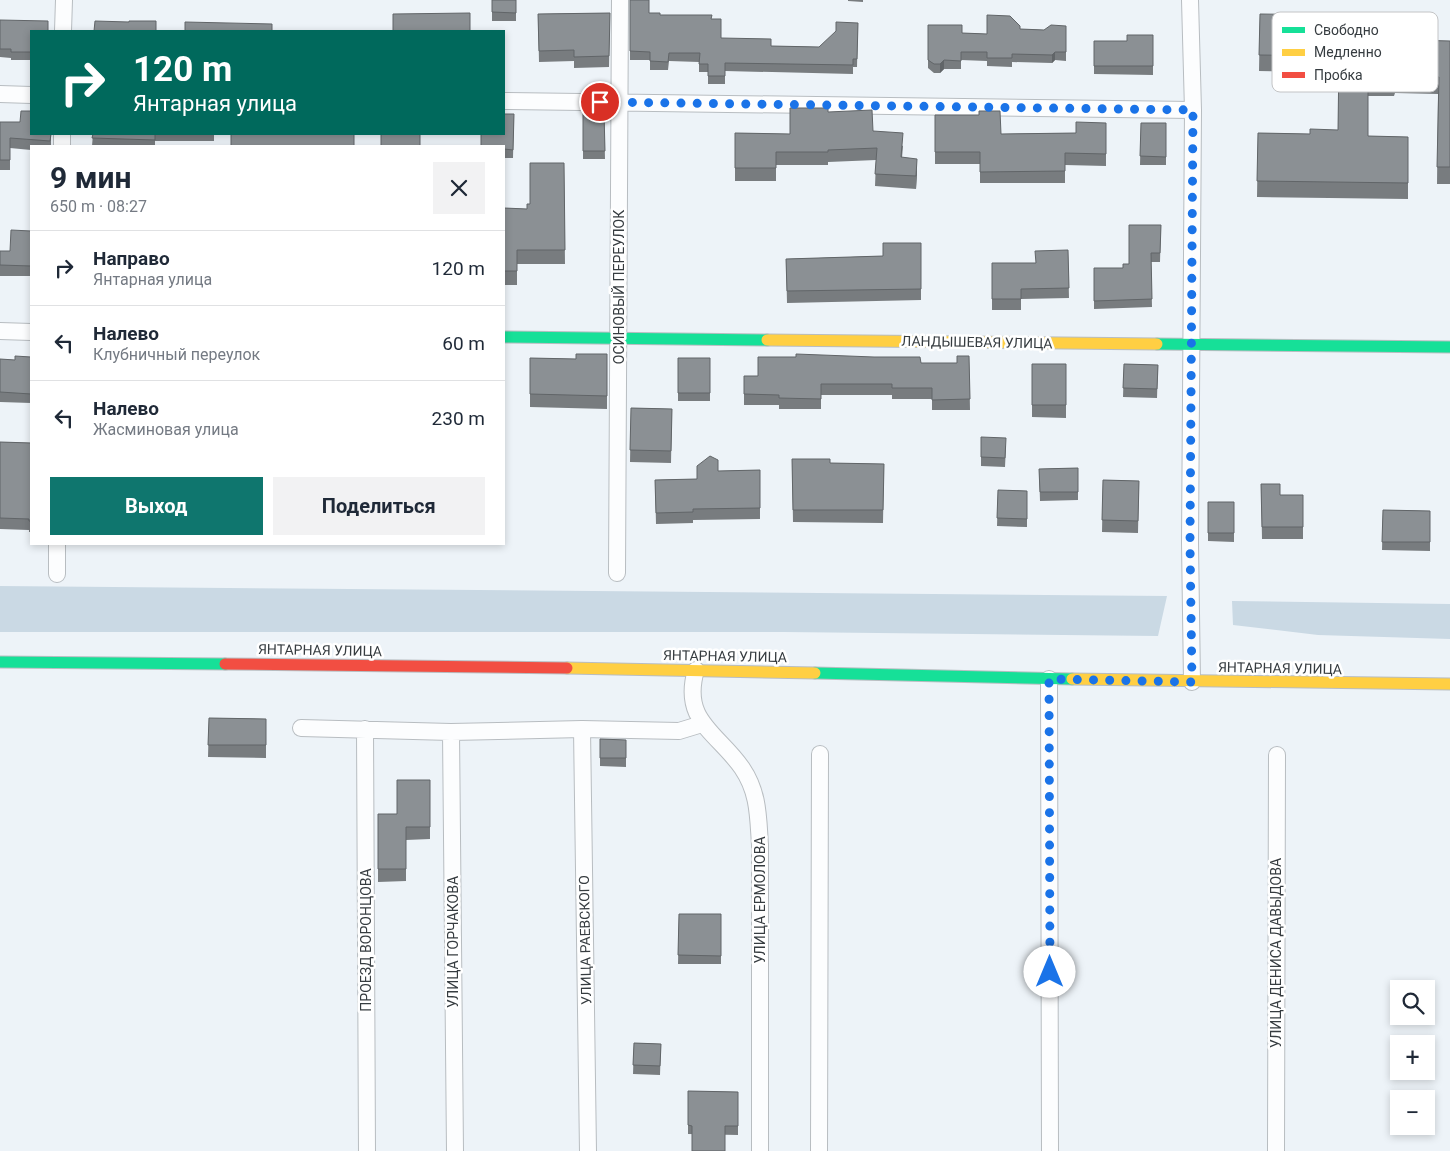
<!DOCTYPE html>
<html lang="ru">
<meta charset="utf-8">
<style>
body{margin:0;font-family:Roboto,sans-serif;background:#f2f2f3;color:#1f2937;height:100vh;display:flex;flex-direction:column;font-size:19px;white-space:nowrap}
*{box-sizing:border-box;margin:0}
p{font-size:16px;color:#747a83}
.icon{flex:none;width:28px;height:28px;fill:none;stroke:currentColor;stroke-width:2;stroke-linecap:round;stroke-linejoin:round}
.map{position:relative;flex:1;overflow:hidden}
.details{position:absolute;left:30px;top:145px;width:475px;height:400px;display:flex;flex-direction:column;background:#fff;border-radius:0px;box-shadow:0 2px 8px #0003}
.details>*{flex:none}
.hud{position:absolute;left:30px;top:30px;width:475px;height:105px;border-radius:0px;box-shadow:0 2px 8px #0003;background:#00695c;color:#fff;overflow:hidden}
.controls{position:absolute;left:1390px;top:980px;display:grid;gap:10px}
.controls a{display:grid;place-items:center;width:45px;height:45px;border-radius:0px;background:#fff;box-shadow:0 2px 8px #0003;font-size:25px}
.pin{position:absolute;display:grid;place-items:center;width:42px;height:42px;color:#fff;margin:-21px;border:2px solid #fff;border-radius:50%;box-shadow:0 1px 5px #0007}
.me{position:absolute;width:55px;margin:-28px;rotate:0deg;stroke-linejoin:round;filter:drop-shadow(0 0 4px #0008)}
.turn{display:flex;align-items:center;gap:18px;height:105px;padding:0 20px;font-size:22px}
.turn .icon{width:65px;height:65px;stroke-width:2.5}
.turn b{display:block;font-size:35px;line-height:42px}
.round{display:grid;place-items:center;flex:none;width:52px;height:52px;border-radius:0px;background:#f2f2f3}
.headline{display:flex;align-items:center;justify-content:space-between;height:85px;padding:0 20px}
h1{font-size:30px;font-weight:700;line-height:38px}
.primary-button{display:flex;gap:10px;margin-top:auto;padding:10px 20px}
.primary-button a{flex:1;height:58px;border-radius:0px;background:#0f766e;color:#fff;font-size:20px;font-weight:700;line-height:58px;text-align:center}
.primary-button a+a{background:#f2f2f3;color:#1f2937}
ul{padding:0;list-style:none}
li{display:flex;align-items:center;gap:15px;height:75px;padding:0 20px;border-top:1px solid #e0e1e3}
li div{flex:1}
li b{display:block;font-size:19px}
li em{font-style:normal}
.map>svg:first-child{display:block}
</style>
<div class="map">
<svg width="1450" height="1151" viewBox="0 0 1450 1151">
<rect width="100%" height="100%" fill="#edf3f8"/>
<path fill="#cad9e4" d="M0,586L1167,596L1158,636L784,632H0Z
M1232,601L1450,604V639L1318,635L1233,625Z"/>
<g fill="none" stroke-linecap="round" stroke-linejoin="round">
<defs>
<path id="street" d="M1190,0L1193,110L1190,543L1192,682
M63,31L64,0
M0,94L31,95
M504,101L1193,110
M62,146V134
M0,331L31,332
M617,573L620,0
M57,574V544
M696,670C681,721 718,733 742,768C759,793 758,817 760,845V1151
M1049,679L1050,1151
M301,728L451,732L582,729L679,731L702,724
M365,729L367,1151
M582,729L588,1151
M451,732L455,1151
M819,1151L820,754
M1276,1151L1277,755"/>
<path id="fast" d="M504,337L767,340
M1157,344L1450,347
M0,662L225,664
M815,673L1072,679"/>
<path id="slow" d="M767,340L1157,344
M567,668L815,673
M1072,679L1450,684"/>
<path id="jam" d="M225,664L567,668"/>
</defs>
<use href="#street" stroke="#b8bdc1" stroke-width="18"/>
<use href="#fast" stroke="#b8bdc1" stroke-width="13"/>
<use href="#slow" stroke="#b8bdc1" stroke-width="13"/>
<use href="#jam" stroke="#b8bdc1" stroke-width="13"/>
<use href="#street" stroke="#fcfdfe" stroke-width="16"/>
<use href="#fast" stroke="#16e098" stroke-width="11"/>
<use href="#slow" stroke="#ffcf43" stroke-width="11"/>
<use href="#jam" stroke="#f24e42" stroke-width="11"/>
</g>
<path fill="#787c7f" d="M492,0H516V21H492Z
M630,0L649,13L660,15L711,19L721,38L771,46L819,47L858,23L857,67H853V74L725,71V84H708V72H699V62L669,61L668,70H650V60H630Z
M848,0H863V2L848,1Z
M610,13L609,67L574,68V61L539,62L538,14Z
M1260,14L1410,40L1450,41V184H1437L1438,94L1395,93L1394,96H1368V136L1408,137V199L1257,197L1258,133L1310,134L1338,130L1339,72L1259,71Z
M0,20L31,31V60H11V58L0,57Z
M928,25L962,33L987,34L1020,29L1044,30L1066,26V61L1055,60L1052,63L1012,62V67L987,66V61L961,60V69H944L940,73H934L928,68Z
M1153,35V75L1094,74V41H1127Z
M828,112L873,131L903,146L902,158L917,171L916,189L875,186L876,160L828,162V165H776V181H735V133L790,134Z
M583,113H604L605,159H583Z
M514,114L513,158H504V146Z
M935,115L1001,134L1076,133L1106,123V166L1065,165V183H980V164H935Z
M0,122L31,134H51V146H31V150L10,148V170H0Z
M1141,123H1166V165H1140Z
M93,134H214V141H155V146H92Z
M564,163L565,264H517V285H504V208L527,209Z
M1161,225L1160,262H1151L1152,307L1094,309V268H1123L1129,264Z
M31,231V276H0V251H10Z
M921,243V300L787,303L786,259L883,256Z
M1068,250L1069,298L1021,299V310H992V263H1036Z
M607,354V409L530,407V358L576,359Z
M969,356L970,410H932V399H892V395H821V409H779V405H744V376H758L957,363Z
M31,357V403L0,402V359L15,360Z
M678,358H710V401H678Z
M1032,364H1066V418L1032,417Z
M1124,364L1158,365L1157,398L1123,397Z
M631,408L672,409L671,463L630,462Z
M981,437L1006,446L1005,467L981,466Z
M0,442L31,443V532H29V530L0,529Z
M792,459L830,463L884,464L883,523L793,522Z
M1078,468V500L1040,501L1039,469Z
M760,470V519L693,520V523L656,524L655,480L697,479L718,471Z
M1103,480L1139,481L1138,533L1102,532Z
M1261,484L1280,495H1303V539H1262Z
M998,490L1027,491V527L997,526Z
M1208,502H1234V542L1208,541Z
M1383,510L1430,511V551L1382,550Z
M209,718L266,719V758L208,757Z
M600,739L626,740V767L600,766Z
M430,780V839L406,840V881L378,882V814H397Z
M679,914H721V964H678Z
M634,1043L661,1044L660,1075L633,1074Z
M688,1091L738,1092V1135L688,1134Z"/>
<path fill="#616568" d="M1055,52V60L1052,63V55Z
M944,60V69L940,73V64Z
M917,159V171L916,189V176Z"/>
<path fill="#8b9094" stroke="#616568" d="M492,0H516V13L492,12Z
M630,0H649V13H660V15H712L711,19H721V38L771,39V46L819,47L836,31V22L858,23L857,59H853V65L725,63V76H708V64H699L700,53H669L668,62L650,61V52L630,51Z
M470,13V31H393V14Z
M610,13L609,56L574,57V50L539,51L538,14Z
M1260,14L1410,16V40L1450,41V167H1437L1439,77H1395L1394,80H1368V136L1408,137V183L1257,181L1258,133L1310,134V129L1338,130L1339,56L1259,55Z
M987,15L1010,16L1020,26V29L1044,30L1051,25L1066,26V52H1055L1052,55L1012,54V58H987V52H961V61L944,60L940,64H934L928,60V25H962V33L987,34Z
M0,20L48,21V31H31V52H11V49H0Z
M95,21L129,22V21H156V31H94Z
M185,22L272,24V31H185Z
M1127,35H1153V66H1094V41H1127Z
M790,108H828V112L872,110L873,131L903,133L901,157L917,159L916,176L875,174L877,148L828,150V152H776V168H735V133L790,134Z
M21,111H31V134H51L50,141L10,138V160H0V122H20Z
M979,111H1000L1001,134L1076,133V122L1106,123V154L1065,153V171L980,172V152H935V115H979Z
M583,113H604L605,151H583Z
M504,114H514L513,150L504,149V146H481V134H504Z
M1141,123H1166V157L1140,156Z
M93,134H155V140L92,138Z
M231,134H354V146H231Z
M381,134H420V146H381Z
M530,163H564L565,250H517V271H504V208L527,209V204H530Z
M1129,225H1161L1160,253H1151L1152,299L1094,301V268H1123V264H1129Z
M11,230L31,231V266L0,265V251H10Z
M883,243H921V289L787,291L786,259L883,256Z
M1068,250L1069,288L1021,289V299H992V263H1036L1035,251Z
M576,354H607V396L530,394V358L576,359Z
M796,354L874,357H920L921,363H957V356H969L970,399L932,400V388H892V384H821V399L779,398V395L744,394V376H758V357H796Z
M15,356L31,357V394L0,392V359L15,360Z
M678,358H710V393H678Z
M1032,364H1066V405H1032Z
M1124,364L1158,365L1157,389L1123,388Z
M631,408L672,409L671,451L630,450Z
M981,437L1006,438L1005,458L981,457Z
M0,442L31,443V521H29V519L0,518Z
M710,456L718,460V471L760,470V508L693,509V512L656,513L655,480L697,479V466Z
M792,459H830V463L884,464L883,510H793Z
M1078,468V492H1040L1039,469Z
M1103,480L1139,481L1138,521L1102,520Z
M1261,484H1280V495H1303V527H1262Z
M998,490L1027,491V519L997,518Z
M1208,502H1234V533H1208Z
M1383,510L1430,511V542H1382Z
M209,718L266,719V745H208Z
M600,739L626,740V758H600Z
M397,780H430V827H406V869H378V814H397Z
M679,914H721V956L678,955Z
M634,1043L661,1044L660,1066L633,1065Z
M688,1091L738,1092V1126H725V1151H692V1126L688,1125Z"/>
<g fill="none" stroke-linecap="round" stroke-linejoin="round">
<path stroke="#1a73e8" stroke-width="9" stroke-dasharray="0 16.2" d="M600,102L1193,110L1190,543L1192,682L1049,679L1050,972"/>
</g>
<g text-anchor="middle" stroke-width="5" stroke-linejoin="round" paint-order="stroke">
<g font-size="14" fill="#363c40" stroke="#fff">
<text transform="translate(619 287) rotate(-90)" y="5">ОСИНОВЫЙ ПЕРЕУЛОК</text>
<text transform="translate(977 342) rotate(1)" y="5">ЛАНДЫШЕВАЯ УЛИЦА</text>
<text transform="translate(320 650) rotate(1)" y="5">ЯНТАРНАЯ УЛИЦА</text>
<text transform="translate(725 656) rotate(1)" y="5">ЯНТАРНАЯ УЛИЦА</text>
<text transform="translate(1280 668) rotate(1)" y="5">ЯНТАРНАЯ УЛИЦА</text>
<text transform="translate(760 900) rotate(-90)" y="5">УЛИЦА ЕРМОЛОВА</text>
<text transform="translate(366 940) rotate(-90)" y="5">ПРОЕЗД ВОРОНЦОВА</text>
<text transform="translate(585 940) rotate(-91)" y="5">УЛИЦА РАЕВСКОГО</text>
<text transform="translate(453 942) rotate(-90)" y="5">УЛИЦА ГОРЧАКОВА</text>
<text transform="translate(1276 953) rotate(-90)" y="5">УЛИЦА ДЕНИСА ДАВЫДОВА</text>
</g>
</g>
<rect x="1272" y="12" width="166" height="80" rx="8" fill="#fff" stroke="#c3c4c6" stroke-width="1"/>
<rect x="1282" y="27" width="23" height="6" fill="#16e098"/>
<rect x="1282" y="49" width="23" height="7" fill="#ffcf43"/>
<rect x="1282" y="72" width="23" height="6" fill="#f24e42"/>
<g font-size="14" fill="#363c40">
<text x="1314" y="35">Свободно</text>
<text x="1314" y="57">Медленно</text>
<text x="1314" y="80">Пробка</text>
</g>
</svg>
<div class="controls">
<a><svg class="icon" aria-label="search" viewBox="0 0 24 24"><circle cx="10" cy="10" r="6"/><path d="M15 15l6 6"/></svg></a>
<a>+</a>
<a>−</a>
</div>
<div class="pin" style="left:600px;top:102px;background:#d93025"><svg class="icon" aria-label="arrive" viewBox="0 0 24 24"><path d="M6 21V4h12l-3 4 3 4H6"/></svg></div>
<svg class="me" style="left:1050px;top:972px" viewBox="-20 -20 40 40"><circle r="19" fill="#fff"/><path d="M0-13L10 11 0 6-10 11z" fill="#1a73e8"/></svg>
<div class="hud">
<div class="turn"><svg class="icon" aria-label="right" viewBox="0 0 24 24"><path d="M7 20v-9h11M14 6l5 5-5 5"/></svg><div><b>120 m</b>Янтарная улица</div></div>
</div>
<section class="details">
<div class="headline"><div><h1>9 мин</h1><p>650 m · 08:27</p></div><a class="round"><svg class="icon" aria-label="close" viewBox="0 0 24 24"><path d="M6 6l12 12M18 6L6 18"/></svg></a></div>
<ul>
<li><svg class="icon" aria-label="right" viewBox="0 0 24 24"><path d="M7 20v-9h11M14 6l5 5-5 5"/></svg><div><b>Направо</b><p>Янтарная улица</p></div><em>120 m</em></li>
<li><svg class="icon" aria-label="left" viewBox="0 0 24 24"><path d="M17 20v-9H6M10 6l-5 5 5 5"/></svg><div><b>Налево</b><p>Клубничный переулок</p></div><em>60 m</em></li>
<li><svg class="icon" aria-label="left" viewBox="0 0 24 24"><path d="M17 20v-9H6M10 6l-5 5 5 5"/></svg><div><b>Налево</b><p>Жасминовая улица</p></div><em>230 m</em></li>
</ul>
<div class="primary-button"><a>Выход</a><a>Поделиться</a></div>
</section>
</div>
